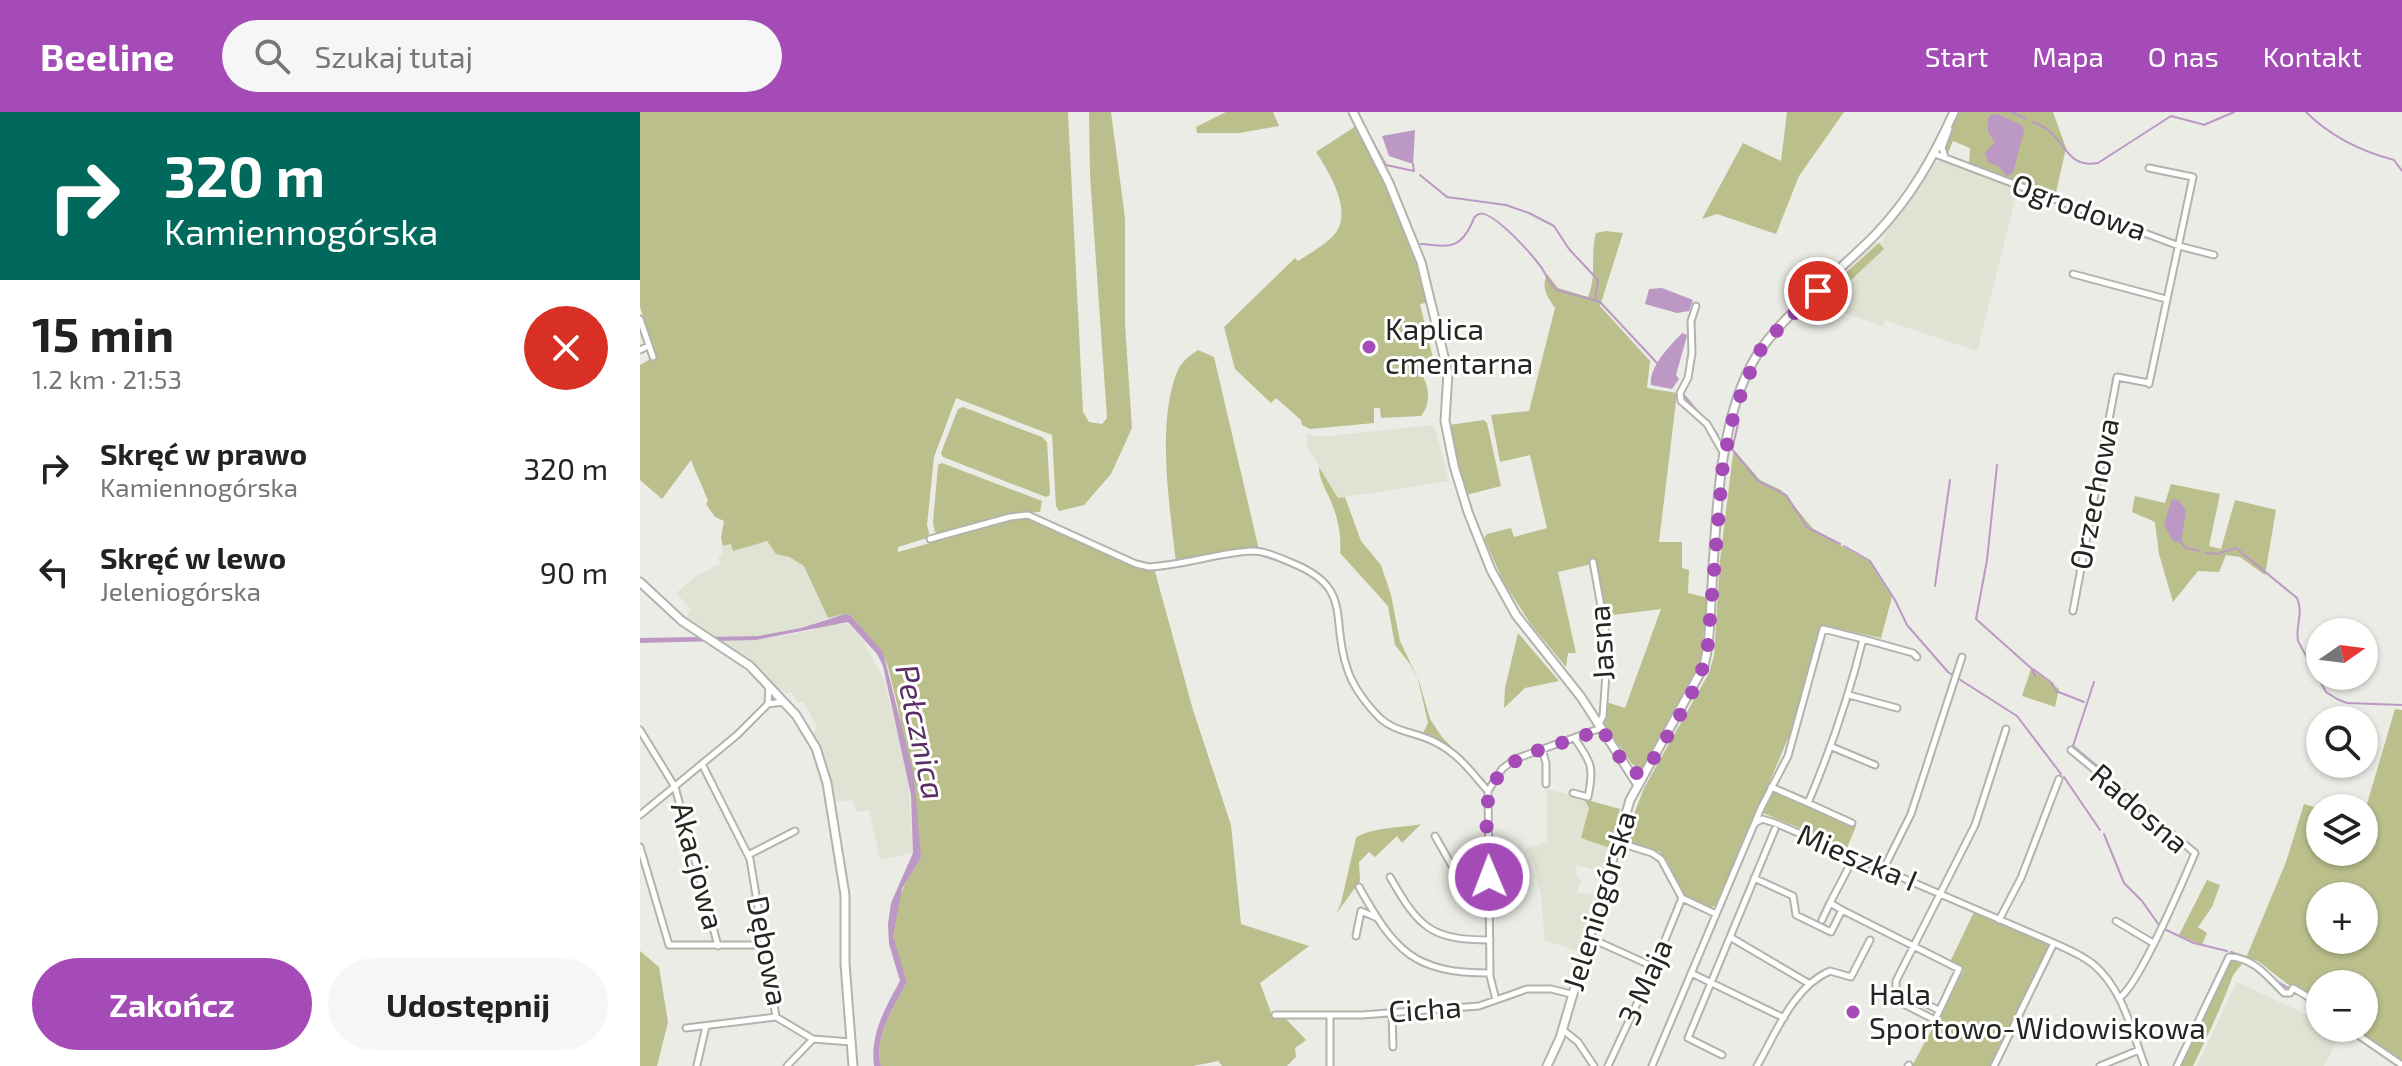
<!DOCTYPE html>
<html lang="pl">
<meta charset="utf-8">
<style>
body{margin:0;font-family:"Exo 2",sans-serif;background:#f6f6f6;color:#222;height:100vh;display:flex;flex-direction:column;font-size:30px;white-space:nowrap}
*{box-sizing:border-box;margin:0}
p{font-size:26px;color:#767676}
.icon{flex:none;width:44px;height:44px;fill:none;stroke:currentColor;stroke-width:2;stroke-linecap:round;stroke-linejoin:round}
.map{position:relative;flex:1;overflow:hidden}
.panel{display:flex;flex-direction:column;background:#fff;width:640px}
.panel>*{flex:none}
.hud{background:#00695c;color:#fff;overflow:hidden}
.needle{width:52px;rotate:76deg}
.buttons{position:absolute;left:1666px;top:506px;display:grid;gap:16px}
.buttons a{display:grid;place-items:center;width:72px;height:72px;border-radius:50%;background:#fff;box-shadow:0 2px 6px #0004;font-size:40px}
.pin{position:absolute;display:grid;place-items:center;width:68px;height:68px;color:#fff;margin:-34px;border:4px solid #fff;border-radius:50%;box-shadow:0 2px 8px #0007}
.me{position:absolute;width:88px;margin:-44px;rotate:359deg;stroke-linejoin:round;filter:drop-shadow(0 0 6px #0008)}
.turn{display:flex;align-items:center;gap:28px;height:168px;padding:0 32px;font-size:36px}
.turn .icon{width:104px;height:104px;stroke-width:2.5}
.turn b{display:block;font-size:56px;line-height:68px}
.round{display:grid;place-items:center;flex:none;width:84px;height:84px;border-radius:42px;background:#f6f6f6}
.summary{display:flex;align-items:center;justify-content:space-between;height:136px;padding:0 32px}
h1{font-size:48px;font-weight:700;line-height:60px}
.action{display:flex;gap:16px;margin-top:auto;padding:16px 32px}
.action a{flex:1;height:92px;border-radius:48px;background:#a44bb7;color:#fff;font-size:32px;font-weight:700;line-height:92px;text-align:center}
.action a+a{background:#f6f6f6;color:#222}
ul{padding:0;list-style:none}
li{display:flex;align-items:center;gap:24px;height:104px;padding:0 32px}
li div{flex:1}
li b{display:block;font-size:30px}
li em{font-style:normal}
header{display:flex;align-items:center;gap:48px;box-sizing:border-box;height:112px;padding:0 40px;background:#a44bb7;color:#fff}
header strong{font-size:38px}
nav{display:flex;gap:44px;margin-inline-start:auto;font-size:28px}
.search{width:560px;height:72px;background:#f6f6f6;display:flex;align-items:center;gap:20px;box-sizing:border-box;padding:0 28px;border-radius:44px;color:#767676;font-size:30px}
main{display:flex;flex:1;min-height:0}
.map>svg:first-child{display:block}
</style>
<header>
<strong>Beeline</strong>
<div class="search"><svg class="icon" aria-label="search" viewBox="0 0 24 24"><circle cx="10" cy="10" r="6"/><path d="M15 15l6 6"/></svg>Szukaj tutaj</div>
<nav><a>Start</a><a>Mapa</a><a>O nas</a><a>Kontakt</a></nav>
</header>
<main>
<section class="panel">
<div class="hud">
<div class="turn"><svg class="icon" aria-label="right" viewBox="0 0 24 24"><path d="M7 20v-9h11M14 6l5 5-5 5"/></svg><div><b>320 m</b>Kamiennogórska</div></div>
</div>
<div class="summary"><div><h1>15 min</h1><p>1.2 km · 21:53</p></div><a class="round" style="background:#d93025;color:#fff"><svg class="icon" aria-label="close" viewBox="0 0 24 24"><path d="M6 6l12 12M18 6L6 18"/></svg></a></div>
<ul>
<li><svg class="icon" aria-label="right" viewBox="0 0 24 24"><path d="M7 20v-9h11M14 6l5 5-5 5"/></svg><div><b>Skręć w prawo</b><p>Kamiennogórska</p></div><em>320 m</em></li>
<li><svg class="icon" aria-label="left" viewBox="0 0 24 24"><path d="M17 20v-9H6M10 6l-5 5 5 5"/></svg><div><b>Skręć w lewo</b><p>Jeleniogórska</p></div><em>90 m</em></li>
</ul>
<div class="action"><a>Zakończ</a><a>Udostępnij</a></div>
</section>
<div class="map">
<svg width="1762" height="954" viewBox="0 0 1762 954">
<rect width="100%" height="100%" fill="#ebece5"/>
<path fill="#e0e2d4" d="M1302,48L1378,76L1337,239L1245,208L1243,214L1204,201L1184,183L1183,178L1187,173L1233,131L1242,130L1245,126L1243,119L1271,85L1293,51Z
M794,313L809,369L698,386L667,334V322L678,325Z
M127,429L136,442L148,445L164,454L188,506L161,516L118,524H73L46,505L51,497L36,481L57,463L80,452L78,444L83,442L81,435L91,432L93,438Z
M190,512H208L221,526L244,567L268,666L273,741L240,748L229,698L216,700L212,688L194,690L186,652L173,622L177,615L163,589L158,591L151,580L146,582L141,576L138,578L114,553L81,529L116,528L170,519Z
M907,677L944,687L950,696L942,726L970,736L962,760L936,753L937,766L941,768L937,780L954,783L939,840L905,828L901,784L894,752L886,737L907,729Z
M1597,870L1680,909V916L1698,918V927L1684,954H1557Z"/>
<path fill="#babf8c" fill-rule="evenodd" d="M0,0H428L443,300L449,310L462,312L467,306L450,63L449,0H471L485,106V212L492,316L471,362L444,393L419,399L416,394L412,323L316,286L294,345L287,413L289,421L287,426L258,435V440L365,410L364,408L388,405L498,453L514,456L553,598L591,713L601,812L669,834L620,871L633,906L646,907L666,928L655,936L656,945L647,954H582L578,949L553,954H241C233,925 254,895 267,870C263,855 254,837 253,822C250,794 268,767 281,746L259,600L248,555L243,541L210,503L205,502L188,506L164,454L149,445L136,442L127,429L93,439L91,432L83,434L81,426L84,409L75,405L66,392L68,389C63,375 56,362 51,348L22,387L0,368V253L16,244L0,195Z
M586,0H633L639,14L599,21H557L556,15Z
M1147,0H1204L1159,64L1136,122L1077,102L1062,107L1103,31L1141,49Z
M1320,0H1413L1426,36L1415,85L1329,52L1330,36L1313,29L1307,44C1301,30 1313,13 1320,0Z
M716,14C746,72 769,128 789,190L780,192L794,250L783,265C790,276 790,294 781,304L741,306L740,296H734V311L670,317L662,313L661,308L636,286L631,291L595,257L584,215L655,146L658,149C669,142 681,135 690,127C717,104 690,62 676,40Z
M966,119L983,121L960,194L1010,249L1007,276L1037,281L1019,430H1042V456L1049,458L1048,481L1068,486L1060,552L1003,658L992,652L963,610L966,605V590L985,596L1021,497L965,504L956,451L918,460L936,541H928L926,555L892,514L864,471L844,426L847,422L871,416L874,425L907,416L890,343L860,350L851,303L889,299L915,196C907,184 901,176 907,162L918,176L948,185C957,164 950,143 956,121Z
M1239,131L1244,137L1195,183H1190V175Z
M558,238L574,245L619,438L536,451C530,395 516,314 537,260C541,250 549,244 558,238Z
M323,295L402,325L407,330L410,383L406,385L303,345L301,341L318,297Z
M844,308L847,311L861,374L826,383L809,313Z
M1095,339L1120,368L1141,378L1174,418L1230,450L1252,485L1241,526L1181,513L1155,610L1077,793L1068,796L1044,784L1030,754L1020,740L984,728L1004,676L1069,561L1074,544L1080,448L1093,342Z
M302,351L402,389L400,400L381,401L299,422L295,420L293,411L298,353Z
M679,355L698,386L705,385L721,429L741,453L751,483L760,529L779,569L790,607L802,625L825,649L782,623L788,611L778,567L770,552L755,533L748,494L700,441C702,423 697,402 689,385C684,374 679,366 679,355Z
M1531,372L1580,382L1569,434L1581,437L1595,388L1636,398L1625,463L1600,445L1586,443L1579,460L1558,459L1533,490L1519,442L1515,410L1492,400L1495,384L1525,391Z
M878,521L919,569L885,576L864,596L865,576Z
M1391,557L1419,577L1415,595L1382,584Z
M1755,597L1762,598V950L1713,916H1724V872H1680V890L1650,874L1618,849L1606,846L1646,750L1664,692L1680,697V740H1724V702ZM1680,784H1724V828H1680Z
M1134,679L1216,714L1207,736L1123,701Z
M944,687L980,697L970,736L941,726L949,696Z
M781,712L762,731L757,724L735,745L729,740L719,750L720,769L696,802L701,791L716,726C730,715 763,716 781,712Z
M1567,768L1580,773L1572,795L1558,815L1567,821L1562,833L1539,823Z
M1334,800L1414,831L1354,954H1272L1324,858L1310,850Z
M0,839L19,855L28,910L17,954H0Z
M1599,848L1603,850C1600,856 1594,860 1592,866C1581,896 1567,925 1553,954H1538L1585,855L1591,849Z"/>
<path fill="#bc98c4" d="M1352,2L1360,3L1383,14L1384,19L1373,61L1367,64L1359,55L1348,50L1345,41L1355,30L1348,20V6Z
M775,18L773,52L749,44L742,24Z
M1022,176L1053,188L1049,199L1037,201L1005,192L1009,177Z
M1042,221L1047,223L1046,227L1036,263L1039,267L1032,277L1011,273C1009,254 1030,234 1042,221Z
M1532,387L1538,388L1546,398L1541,431L1533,429L1524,412Z
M205,502L210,503L243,540L274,664L281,746L262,777L253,824L267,870C254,895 233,925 241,954H234C230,922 245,896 260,869L249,832L248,812L251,791L273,741L271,683L243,554L237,542L208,510L116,528L0,531V526L118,524L161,516Z"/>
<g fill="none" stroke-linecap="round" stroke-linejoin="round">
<path stroke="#bc98c4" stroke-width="2" d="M1372,0L1386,7
M1666,0C1691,25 1720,39 1754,48L1762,59
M721,9L746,53L774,59L773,52
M1392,10C1398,12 1405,15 1410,20C1427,34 1429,56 1458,51L1531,4L1565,13
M1566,12L1594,0
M780,63L807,85L866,93L889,101L914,114L929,137L958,168L955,188L960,190L1017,251
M781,132C808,134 819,139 832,111C834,106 834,104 839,102C852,97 896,146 903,158C907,165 910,172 917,178L954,188
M1042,281L1064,307
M1071,314L1078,323
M1091,336L1118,369L1146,383L1167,415L1200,432
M1092,338L1098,312
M1357,353L1347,448L1336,507L1392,557L1395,564
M1541,430L1546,436L1559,439
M1204,434L1230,449L1255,488L1267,513L1308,560L1377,604L1421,662
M1566,441L1577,442L1596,436L1657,486C1664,503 1655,512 1658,529L1686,580L1697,587L1707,591L1762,593
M1295,474L1310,368
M1393,557L1412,571L1416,579L1444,590
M1454,570L1433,634L1479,672
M1424,665L1460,718
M1464,722L1484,771L1502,789L1519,813
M1524,817L1554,831L1587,839
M1591,840L1608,846L1622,856
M1635,868L1650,877"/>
<defs>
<path id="street" d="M1295,42L1539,134L1574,143
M1305,45L1302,36L1309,17
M1433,162L1526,187
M1056,194L1051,209L1052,241L1048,266L1040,281L1041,289L1067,312L1084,342
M0,207L13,245
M0,238L8,234
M1509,272L1553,65L1509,56
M290,427L370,405L388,403L496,452L509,455C544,453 577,441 612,439C626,439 640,446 652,451C714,476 690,506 707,556C712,572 724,589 736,602C753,621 774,619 795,630C819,642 831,660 848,679
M953,450L968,533L963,604L959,612
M1433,499L1477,265L1509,271
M1209,583L1257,596
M128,592L129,574
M0,618L35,675L78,834
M1192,635L1235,653
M902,637L906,651V672
M1431,638L1555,741C1544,767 1498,875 1479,886
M62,652L110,747L136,905L173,927L211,930
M1131,675L1168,691C1191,637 1209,584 1223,527L1273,541L1277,545
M933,681L948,685C954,656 952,651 935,627
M1168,691L1212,711
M0,703L97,623L128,592L143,590
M1115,711L1122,707L1135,711L1414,831C1427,837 1442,843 1453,852C1483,877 1492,920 1505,954
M795,724L820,768L827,771L849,770
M977,730L1012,741L1021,747L1042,786L1076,802
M0,735L29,833H124
M108,743L155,719
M1243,758L1271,702L1322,545
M750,765C779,816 791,828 850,828
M1114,766L1153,784L1156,803L1191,820L1202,798L1190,791L1214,745
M719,775C755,839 773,861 850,861
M1202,798L1319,857L1295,908L1250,885
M1182,808L1190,791
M1359,808L1381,766L1419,667
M1476,809L1513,831
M716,824L721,799L737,806
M1090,825L1168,871
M950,826L1014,855
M1051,861L1144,906
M856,888L850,864L848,679L862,657L875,647L961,616
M1299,898L1260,880L1256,877V869L1335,713L1366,617
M752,901L753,935
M635,903H722L839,894L887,877H911L931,882
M46,916L136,905
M1708,916L1762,953
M923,918L938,930L954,954
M1082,943L1048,926L1135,717
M57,953L66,914
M147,954L173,927
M690,954V903
M968,954L1014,855L1042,786
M1012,954L1121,696L1148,644L1183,517L1223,527
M1117,954C1136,921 1153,875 1190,859L1211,865L1230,828
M1268,954L1269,953
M1354,954L1414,831
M1460,954L1499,938
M1537,954L1589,845C1613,845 1628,865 1644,881H1650L1653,876L1680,892"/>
<path id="secondary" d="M713,0L749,71L781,150L808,261L805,309L814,354L828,400L851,458L876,503L941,585L998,673
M0,470L42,509L110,554L156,603L176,636L187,671L205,783V852L213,954"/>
<path id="primary" d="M907,954L920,926L990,688L1064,554L1068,534C1076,448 1071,316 1117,243C1144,201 1200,159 1236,122C1271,85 1293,46 1314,0"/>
</defs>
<use href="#street" stroke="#b2b3ac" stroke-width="9"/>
<use href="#secondary" stroke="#b2b3ac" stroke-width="11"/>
<use href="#primary" stroke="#b2b3ac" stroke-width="11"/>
<use href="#street" stroke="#fff" stroke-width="5"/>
<use href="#secondary" stroke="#fff" stroke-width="7"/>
<use href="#primary" stroke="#fff" stroke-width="7"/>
</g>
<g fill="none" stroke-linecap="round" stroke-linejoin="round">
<path stroke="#a44bb7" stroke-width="14" stroke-dasharray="0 25.2" d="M849,765C848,702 831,661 902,637C922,630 943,626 961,616L988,658C995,662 999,662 1006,659C1028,622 1055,584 1067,543L1083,351L1095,297L1118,241L1140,215L1178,179"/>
</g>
<g fill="#a44bb7" stroke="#fffffe" stroke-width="3">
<circle cx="729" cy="235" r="8"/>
<circle cx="1213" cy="900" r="8"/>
</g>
<g text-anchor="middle" stroke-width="6" stroke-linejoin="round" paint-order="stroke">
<g font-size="30" fill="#252623" stroke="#fffffe">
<text transform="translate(1439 96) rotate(20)" y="10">Ogrodowa</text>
<text transform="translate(1455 382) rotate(-79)" y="10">Orzechowa</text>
<text transform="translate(962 531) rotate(-94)" y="10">Jasna</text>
<text transform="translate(1499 697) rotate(41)" y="10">Radosna</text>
<text transform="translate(1217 746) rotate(23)" y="10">Mieszka I</text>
<text transform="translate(57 754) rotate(75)" y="10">Akacjowa</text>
<text transform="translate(960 789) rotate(-73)" y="10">Jeleniogórska</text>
<text transform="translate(127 839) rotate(79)" y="10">Dębowa</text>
<text transform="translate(1006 870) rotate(-66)" y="10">3 Maja</text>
<text transform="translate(785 898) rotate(-4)" y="10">Cicha</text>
</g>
<g font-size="30" fill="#252623" stroke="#fffffe" text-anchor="start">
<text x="745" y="228">Kaplica<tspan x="745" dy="34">cmentarna</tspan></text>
<text x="1229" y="893">Hala<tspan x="1229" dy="34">Sportowo-Widowiskowa</tspan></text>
</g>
<g font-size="32" font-style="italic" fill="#5b2d65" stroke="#fffffe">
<text transform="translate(280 620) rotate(78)" y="11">Pełcznica</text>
</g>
</g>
</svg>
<div class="buttons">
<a><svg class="needle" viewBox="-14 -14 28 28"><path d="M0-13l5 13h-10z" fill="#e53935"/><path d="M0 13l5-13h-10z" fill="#767676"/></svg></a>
<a><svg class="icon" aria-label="search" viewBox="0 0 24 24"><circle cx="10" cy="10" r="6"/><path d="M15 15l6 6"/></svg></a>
<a><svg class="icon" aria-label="layers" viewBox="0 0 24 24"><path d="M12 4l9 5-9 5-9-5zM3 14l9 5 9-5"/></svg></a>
<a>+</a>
<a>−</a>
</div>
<div class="pin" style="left:1178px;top:179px;background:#d93025"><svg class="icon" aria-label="arrive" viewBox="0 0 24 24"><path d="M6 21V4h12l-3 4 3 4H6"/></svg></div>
<svg class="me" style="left:849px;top:765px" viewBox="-20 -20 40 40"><circle r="17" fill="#a44bb7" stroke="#fff" stroke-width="3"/><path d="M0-11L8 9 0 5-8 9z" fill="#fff"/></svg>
</div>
</main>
